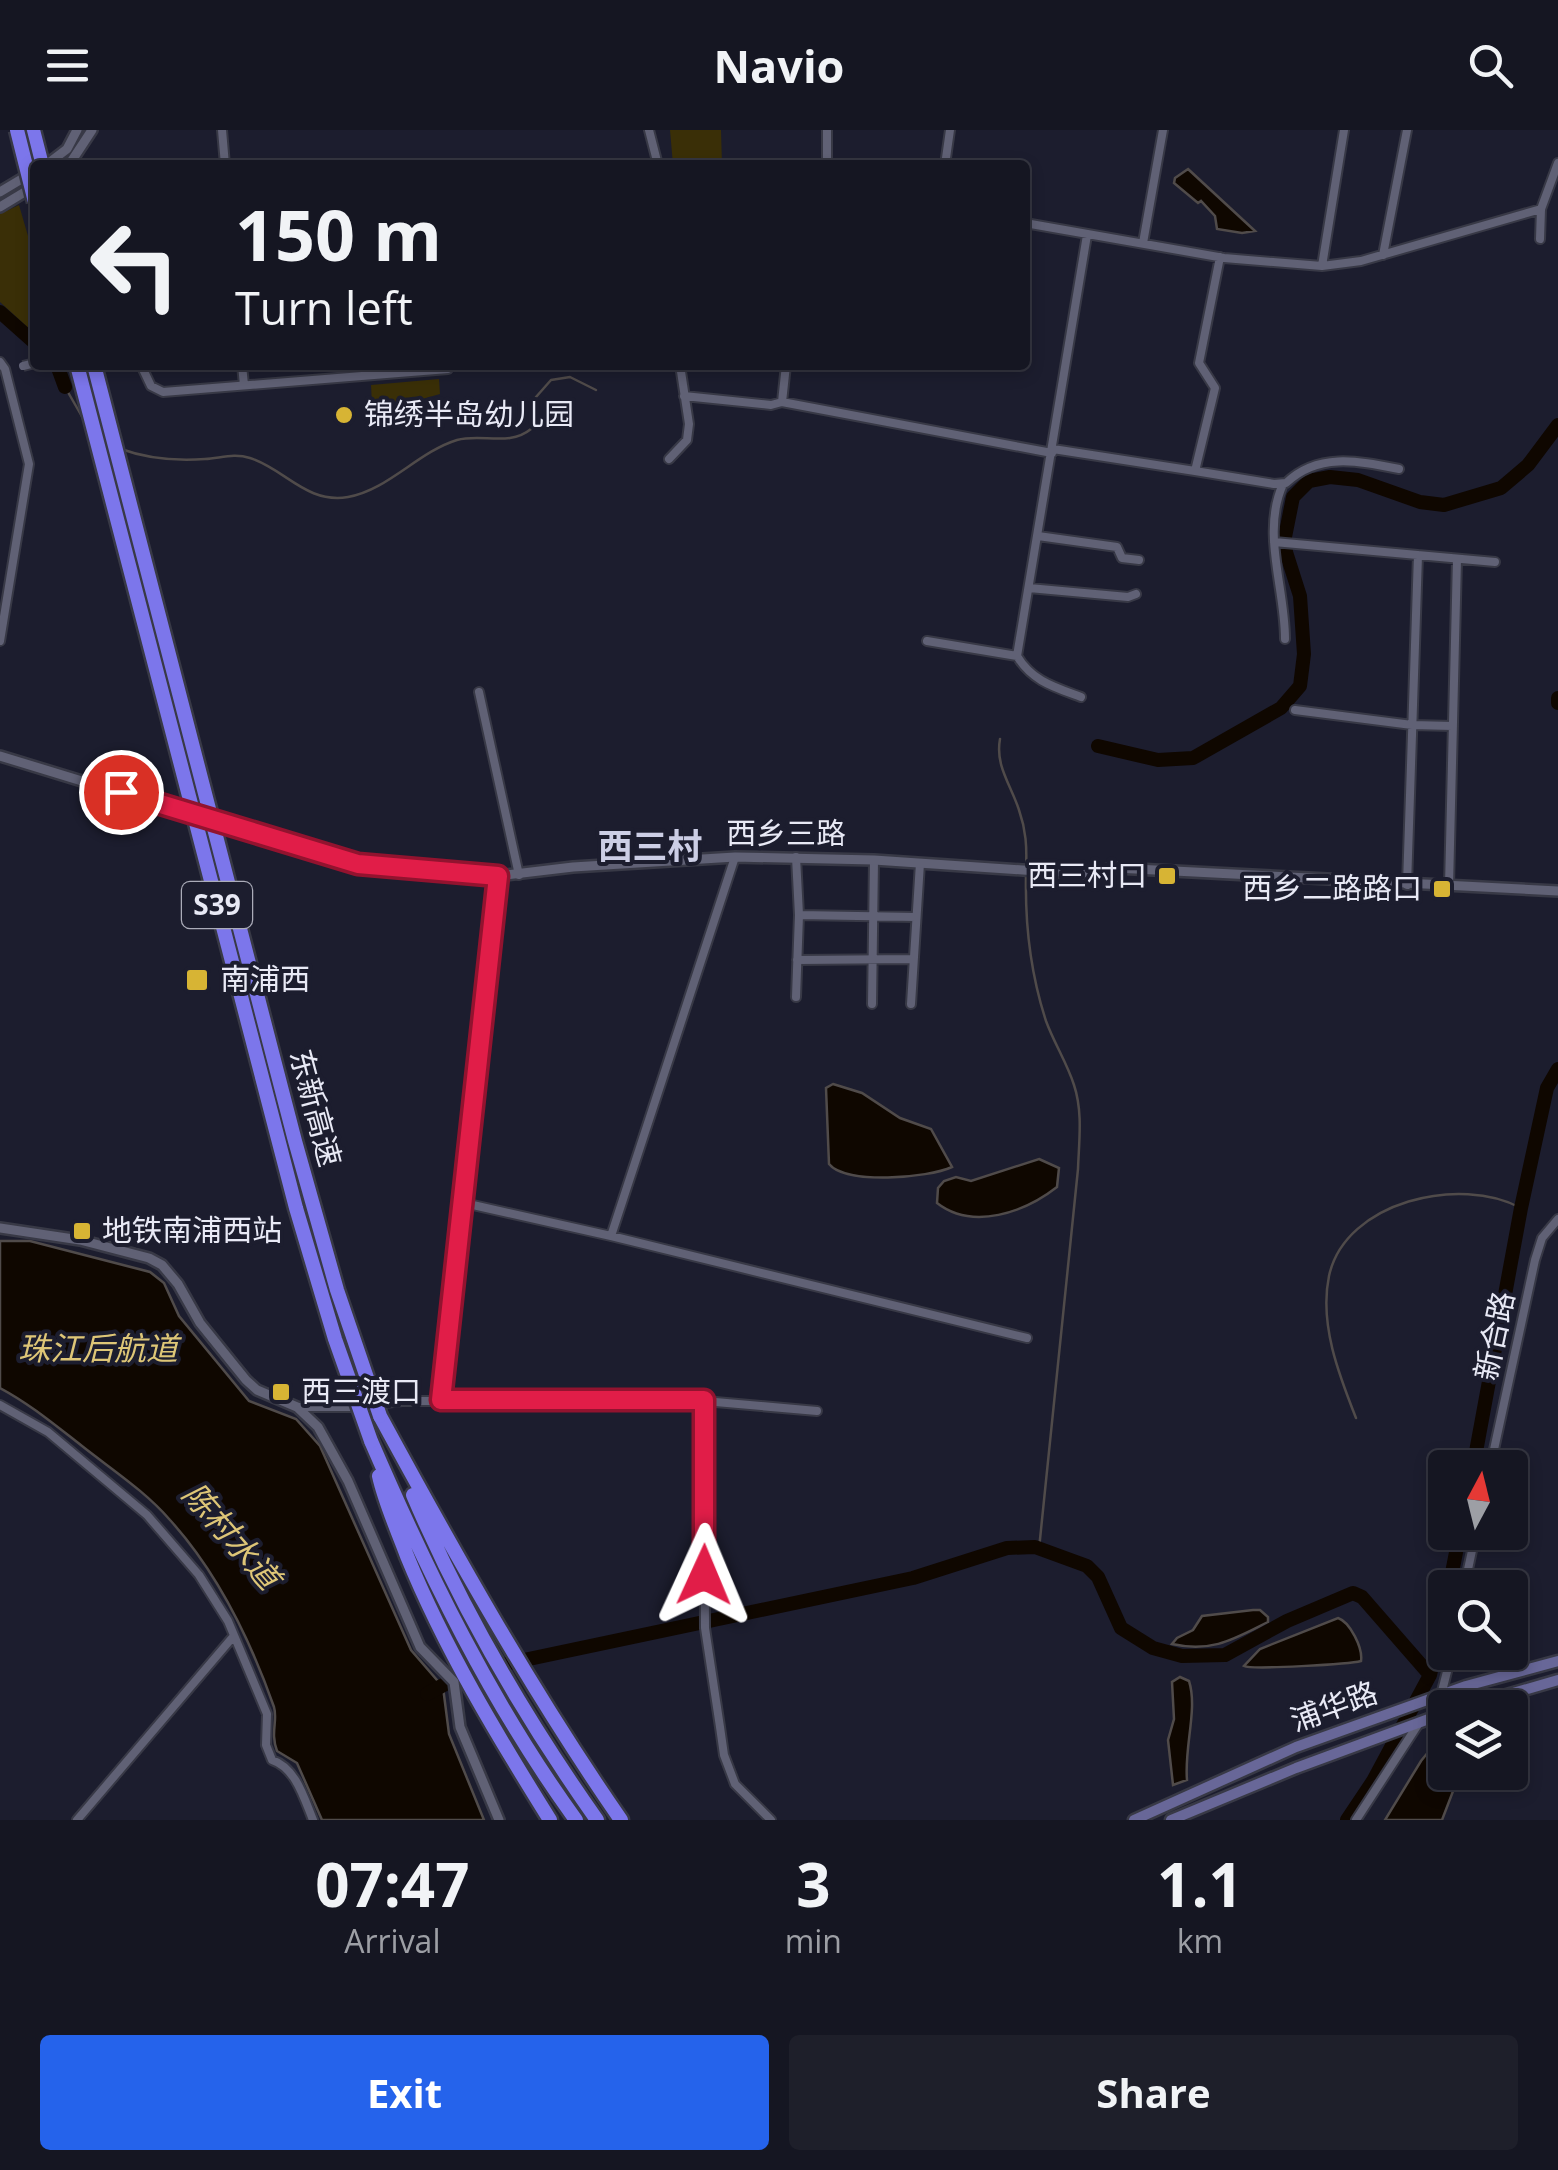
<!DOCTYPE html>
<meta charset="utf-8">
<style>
body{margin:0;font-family:"Open Sans","Noto Sans SC",sans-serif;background:#1e1f2a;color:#f1f3f6;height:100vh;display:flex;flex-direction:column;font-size:38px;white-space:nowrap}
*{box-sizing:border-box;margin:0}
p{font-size:32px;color:#9d9fa5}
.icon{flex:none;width:55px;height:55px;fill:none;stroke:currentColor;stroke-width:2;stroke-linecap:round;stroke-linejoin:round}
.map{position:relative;height:1690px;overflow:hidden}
.panel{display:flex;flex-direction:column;background:#151622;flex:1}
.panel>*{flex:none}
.top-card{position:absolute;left:30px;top:30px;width:1000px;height:210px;border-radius:10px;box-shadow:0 5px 15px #0003,0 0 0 2px #343540;background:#151622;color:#f1f3f6;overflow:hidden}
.needle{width:65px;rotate:7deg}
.fabs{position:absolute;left:1428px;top:1320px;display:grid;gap:20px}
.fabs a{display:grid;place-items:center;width:100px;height:100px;border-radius:10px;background:#151622;box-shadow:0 5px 15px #0003,0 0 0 2px #343540;font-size:50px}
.pin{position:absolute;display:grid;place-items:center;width:85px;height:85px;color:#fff;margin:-42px;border:5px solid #fff;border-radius:50%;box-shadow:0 2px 10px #0007}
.me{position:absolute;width:110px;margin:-55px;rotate:1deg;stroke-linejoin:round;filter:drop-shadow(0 0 8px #0008)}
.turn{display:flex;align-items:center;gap:35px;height:210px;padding:0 40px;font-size:45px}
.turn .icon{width:130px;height:130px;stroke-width:2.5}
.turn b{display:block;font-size:70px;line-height:85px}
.eta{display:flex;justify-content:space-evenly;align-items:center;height:170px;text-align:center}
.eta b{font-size:60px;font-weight:700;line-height:70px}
.button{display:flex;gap:20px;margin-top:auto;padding:20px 40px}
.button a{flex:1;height:115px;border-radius:10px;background:#2563eb;color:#fff;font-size:40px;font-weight:700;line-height:115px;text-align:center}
.button a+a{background:#1e1f2a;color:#f1f3f6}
header{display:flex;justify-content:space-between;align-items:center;height:130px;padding:0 40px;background:#151622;font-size:45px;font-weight:700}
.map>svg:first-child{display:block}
</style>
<header><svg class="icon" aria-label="menu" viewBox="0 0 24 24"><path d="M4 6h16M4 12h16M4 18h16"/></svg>Navio<svg class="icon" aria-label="search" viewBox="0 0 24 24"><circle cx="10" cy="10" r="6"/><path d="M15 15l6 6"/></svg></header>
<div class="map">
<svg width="1558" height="1690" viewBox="0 0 1558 1690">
<rect width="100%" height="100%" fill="#1c1d2e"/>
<path fill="#3a2f07" d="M670,0H721L722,35H673Z
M19,75L35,130V204L0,172V84Z
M439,249L440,264L408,273L381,292L373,293L371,255Z"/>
<path fill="#0f0700" stroke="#504b4a" stroke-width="2.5" d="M1188,39L1255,101L1242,103L1217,99L1215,86L1201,71L1198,73L1174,53L1175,48Z
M833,954L862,963L900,988L931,999L952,1037C928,1048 846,1055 829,1034L826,958Z
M1039,1029L1059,1038L1057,1057C1025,1082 973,1101 937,1073L938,1058L944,1051L956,1047L971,1051Z
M0,1111H30L150,1142L164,1153L179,1186L249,1271L296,1289L320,1316L411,1520L443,1557L449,1604L484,1690H322L297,1633L277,1621C270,1602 278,1591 274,1577C250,1509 218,1443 170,1390C145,1361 111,1339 82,1316C55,1295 30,1274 0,1258Z
M1253,1480H1260L1268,1487V1492C1234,1509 1212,1523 1172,1514L1177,1508L1193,1500L1202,1486Z
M1338,1488C1350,1492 1363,1518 1361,1531C1350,1534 1252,1540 1244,1536L1260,1519Z
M1180,1547L1189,1551C1198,1579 1184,1617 1187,1650L1173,1655L1168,1610L1174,1589L1172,1552Z
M1445,1617V1642L1460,1643L1442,1690H1385L1421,1631L1429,1621Z"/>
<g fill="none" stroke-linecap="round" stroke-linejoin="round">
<path stroke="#504b4a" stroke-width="2.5" d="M65,257L84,290
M121,319C148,329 176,331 205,329C221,328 234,323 250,328C285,339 306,374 348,367C388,360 418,322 457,310C482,303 509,317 531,299L536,267L551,250L570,247L596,260
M1000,609C995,636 1011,655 1019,680C1026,700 1027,717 1026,738
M1026,746C1025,794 1031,845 1046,891C1054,913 1067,933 1074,955C1083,982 1079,1011 1078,1039L1039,1419
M1356,1288C1339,1245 1319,1194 1329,1146C1345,1071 1461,1045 1521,1078"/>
<path stroke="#0f0700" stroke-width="14" d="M0,182L35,213
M57,235L65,257
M1558,568V573
M1098,616L1158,630L1193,628L1281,578L1300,556L1304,524L1300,466L1286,422L1285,407L1293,367L1309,351L1330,347L1358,350L1420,372L1444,375L1501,358L1528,335L1558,295
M1473,1338L1521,1078L1547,958L1558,939
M1449,1458L1460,1402
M427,1564L467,1542L913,1448L1007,1418L1035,1417L1087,1436L1098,1447L1121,1498L1153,1518L1182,1526L1225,1525L1287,1491L1353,1463L1362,1467L1430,1545L1445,1477
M1347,1690L1373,1651L1430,1545"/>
<defs>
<path id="minor" d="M222,0L225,35
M649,0L658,35
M827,0V35
M945,35L950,0
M1025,93L1224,128L1322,136L1361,131L1541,79
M1540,109L1541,79L1558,33
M1143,113L1163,0
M1383,125L1407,0
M1322,136L1344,0
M0,232L5,239L29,334L0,511
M141,235L151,256L163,262L448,239L450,235
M242,235L244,255
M684,266L771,275L782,272L1052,323
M782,272L786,235
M1053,319L1195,341L1215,258L1199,233L1220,127
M669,329L687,310L689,294L680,235
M1195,341L1274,354L1286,353C1318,322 1359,331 1399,339
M1283,354C1261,403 1285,457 1285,509
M1038,406L1117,417L1122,428L1139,430
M1274,412L1495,432
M1029,458L1128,467L1136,464
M927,511L1017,526L1087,105
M1017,526C1032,551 1054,557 1081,567
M479,562L519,745
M1295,580L1412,595L1453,596
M1407,755L1418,425
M1449,756L1457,429
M799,785L916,787
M797,830L913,829
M796,867L799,785L796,727
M872,874L874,730
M911,874L920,733
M464,1073L611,1106L1027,1208
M611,1106L735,727
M441,1270L498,746
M704,1271L705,1498L720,1597L724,1625L735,1654L771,1690
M0,1275L48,1302L147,1385L199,1445L228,1491L267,1584L266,1615L272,1630C296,1638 304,1668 313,1690
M297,1277H351L402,1271H704L817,1281
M1490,1338L1535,1130L1542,1108L1558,1089
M1464,1458L1476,1402
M1443,1584L1441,1565L1452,1522
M77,1690L232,1508
M1356,1690L1419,1593"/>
<path id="tertiary" d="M46,35L67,19L77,0
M69,35L92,0
M0,62L35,41
M0,77L33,57
M0,626L193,685
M213,692L358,735L498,746L573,737L735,727L874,730L1037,741L1089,743L1116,738L1558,761
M0,1098L80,1110L149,1128L162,1135L178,1154L200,1193L246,1250L257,1260L297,1277L318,1297L348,1351L420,1517L454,1552L460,1597L499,1690"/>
<path id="secondary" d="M1462,1578L1558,1550
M1134,1690L1296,1617L1466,1556L1558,1531
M1171,1690L1296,1638L1445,1583"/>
<path id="motorway" d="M33,0L42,35
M380,1286C455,1424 531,1560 621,1690
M371,1311C428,1443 491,1573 576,1690
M379,1346C385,1373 397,1399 407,1426C445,1519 497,1605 550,1690
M413,1365C462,1480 525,1588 597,1690"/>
</defs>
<use href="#minor" stroke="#383946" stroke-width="12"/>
<use href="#tertiary" stroke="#383946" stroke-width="14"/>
<use href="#secondary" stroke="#383946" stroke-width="15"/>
<use href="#motorway" stroke="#383946" stroke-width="19"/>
<use href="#minor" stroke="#606175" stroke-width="8"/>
<use href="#tertiary" stroke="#606175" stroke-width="9"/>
<use href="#secondary" stroke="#686798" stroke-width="10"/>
<use href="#motorway" stroke="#7c76eb" stroke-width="14"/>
<defs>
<path id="minor-bridge" d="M23,236L35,233"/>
<path id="motorway-bridge" d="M17,0L35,72
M77,235L296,1078L335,1209L371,1311
M94,235L295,1011L337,1160L380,1286"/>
</defs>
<use href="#minor-bridge" stroke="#383946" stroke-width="12" stroke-linecap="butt"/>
<use href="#motorway-bridge" stroke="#383946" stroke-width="19" stroke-linecap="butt"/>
<use href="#minor-bridge" stroke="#606175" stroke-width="8"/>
<use href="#motorway-bridge" stroke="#7c76eb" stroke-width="14"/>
</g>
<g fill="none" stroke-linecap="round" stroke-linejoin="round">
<defs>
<path id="route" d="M121,662L358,734L498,746L441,1270H704V1445"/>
</defs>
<use href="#route" stroke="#92132f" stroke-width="25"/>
<use href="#route" stroke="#e11d48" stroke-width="18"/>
</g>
<g fill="#d7b434" stroke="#1c1d2e" stroke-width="4">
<circle cx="344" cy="285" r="10"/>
<rect x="1157" y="736" width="20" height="20" rx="5"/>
<rect x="1432" y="749" width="20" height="20" rx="5"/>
<rect x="185" y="838" width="24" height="24" rx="5"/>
<rect x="72" y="1091" width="20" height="20" rx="5"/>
<rect x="271" y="1252" width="20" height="20" rx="5"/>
</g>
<g text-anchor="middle" stroke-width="8" stroke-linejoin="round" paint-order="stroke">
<rect fill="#1c1d2e" stroke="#abacb9" stroke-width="2.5" x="182" y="752" width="70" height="46" rx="8"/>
<g font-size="28" font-weight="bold" fill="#e8e9f5">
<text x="217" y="785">S39</text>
</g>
<g font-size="30" fill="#e8e9f5" stroke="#1c1d2e" text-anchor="start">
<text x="364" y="295">锦绣半岛幼儿园</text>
<text x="1147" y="756" text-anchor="end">西三村口</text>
<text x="1422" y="769" text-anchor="end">西乡二路路口</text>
<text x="220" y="860">南浦西</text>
<text x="102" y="1111">地铁南浦西站</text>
<text x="301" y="1272">西三渡口</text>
</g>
<g font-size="30" fill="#e8e9f5" stroke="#1c1d2e">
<text x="786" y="714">西乡三路</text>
<text transform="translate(315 978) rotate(75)" y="10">东新高速</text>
<text transform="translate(1495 1206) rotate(-78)" y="10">新合路</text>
<text transform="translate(1334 1577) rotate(-20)" y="10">浦华路</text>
</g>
<g font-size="32" font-style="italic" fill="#dec677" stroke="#1c1d2e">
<text x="98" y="1230">珠江后航道</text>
<text transform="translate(231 1406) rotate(49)" y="11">陈村水道</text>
</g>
<g font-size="35" font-weight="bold" fill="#cccee5" stroke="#1c1d2e">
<text x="650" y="729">西三村</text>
</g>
</g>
</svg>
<div class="fabs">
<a><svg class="needle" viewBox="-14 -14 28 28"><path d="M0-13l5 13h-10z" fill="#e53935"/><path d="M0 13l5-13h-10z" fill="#9d9fa5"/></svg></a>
<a><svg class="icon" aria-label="search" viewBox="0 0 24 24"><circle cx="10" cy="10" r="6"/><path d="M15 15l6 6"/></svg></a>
<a><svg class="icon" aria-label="layers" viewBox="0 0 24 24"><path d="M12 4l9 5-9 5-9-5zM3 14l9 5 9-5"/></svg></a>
</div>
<div class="pin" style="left:121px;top:662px;background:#d93025"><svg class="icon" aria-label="arrive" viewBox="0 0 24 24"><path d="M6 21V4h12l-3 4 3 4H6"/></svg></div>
<svg class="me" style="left:704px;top:1445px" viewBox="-20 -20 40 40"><path d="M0-17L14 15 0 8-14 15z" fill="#e11d48" stroke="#fff" stroke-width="4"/></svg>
<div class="top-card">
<div class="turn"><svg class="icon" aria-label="left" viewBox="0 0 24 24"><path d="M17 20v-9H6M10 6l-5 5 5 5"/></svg><div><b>150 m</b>Turn left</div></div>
</div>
</div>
<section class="panel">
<div class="eta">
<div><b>07:47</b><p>Arrival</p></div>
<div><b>3</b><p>min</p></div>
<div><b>1.1</b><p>km</p></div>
</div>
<div class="button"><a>Exit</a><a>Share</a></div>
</section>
